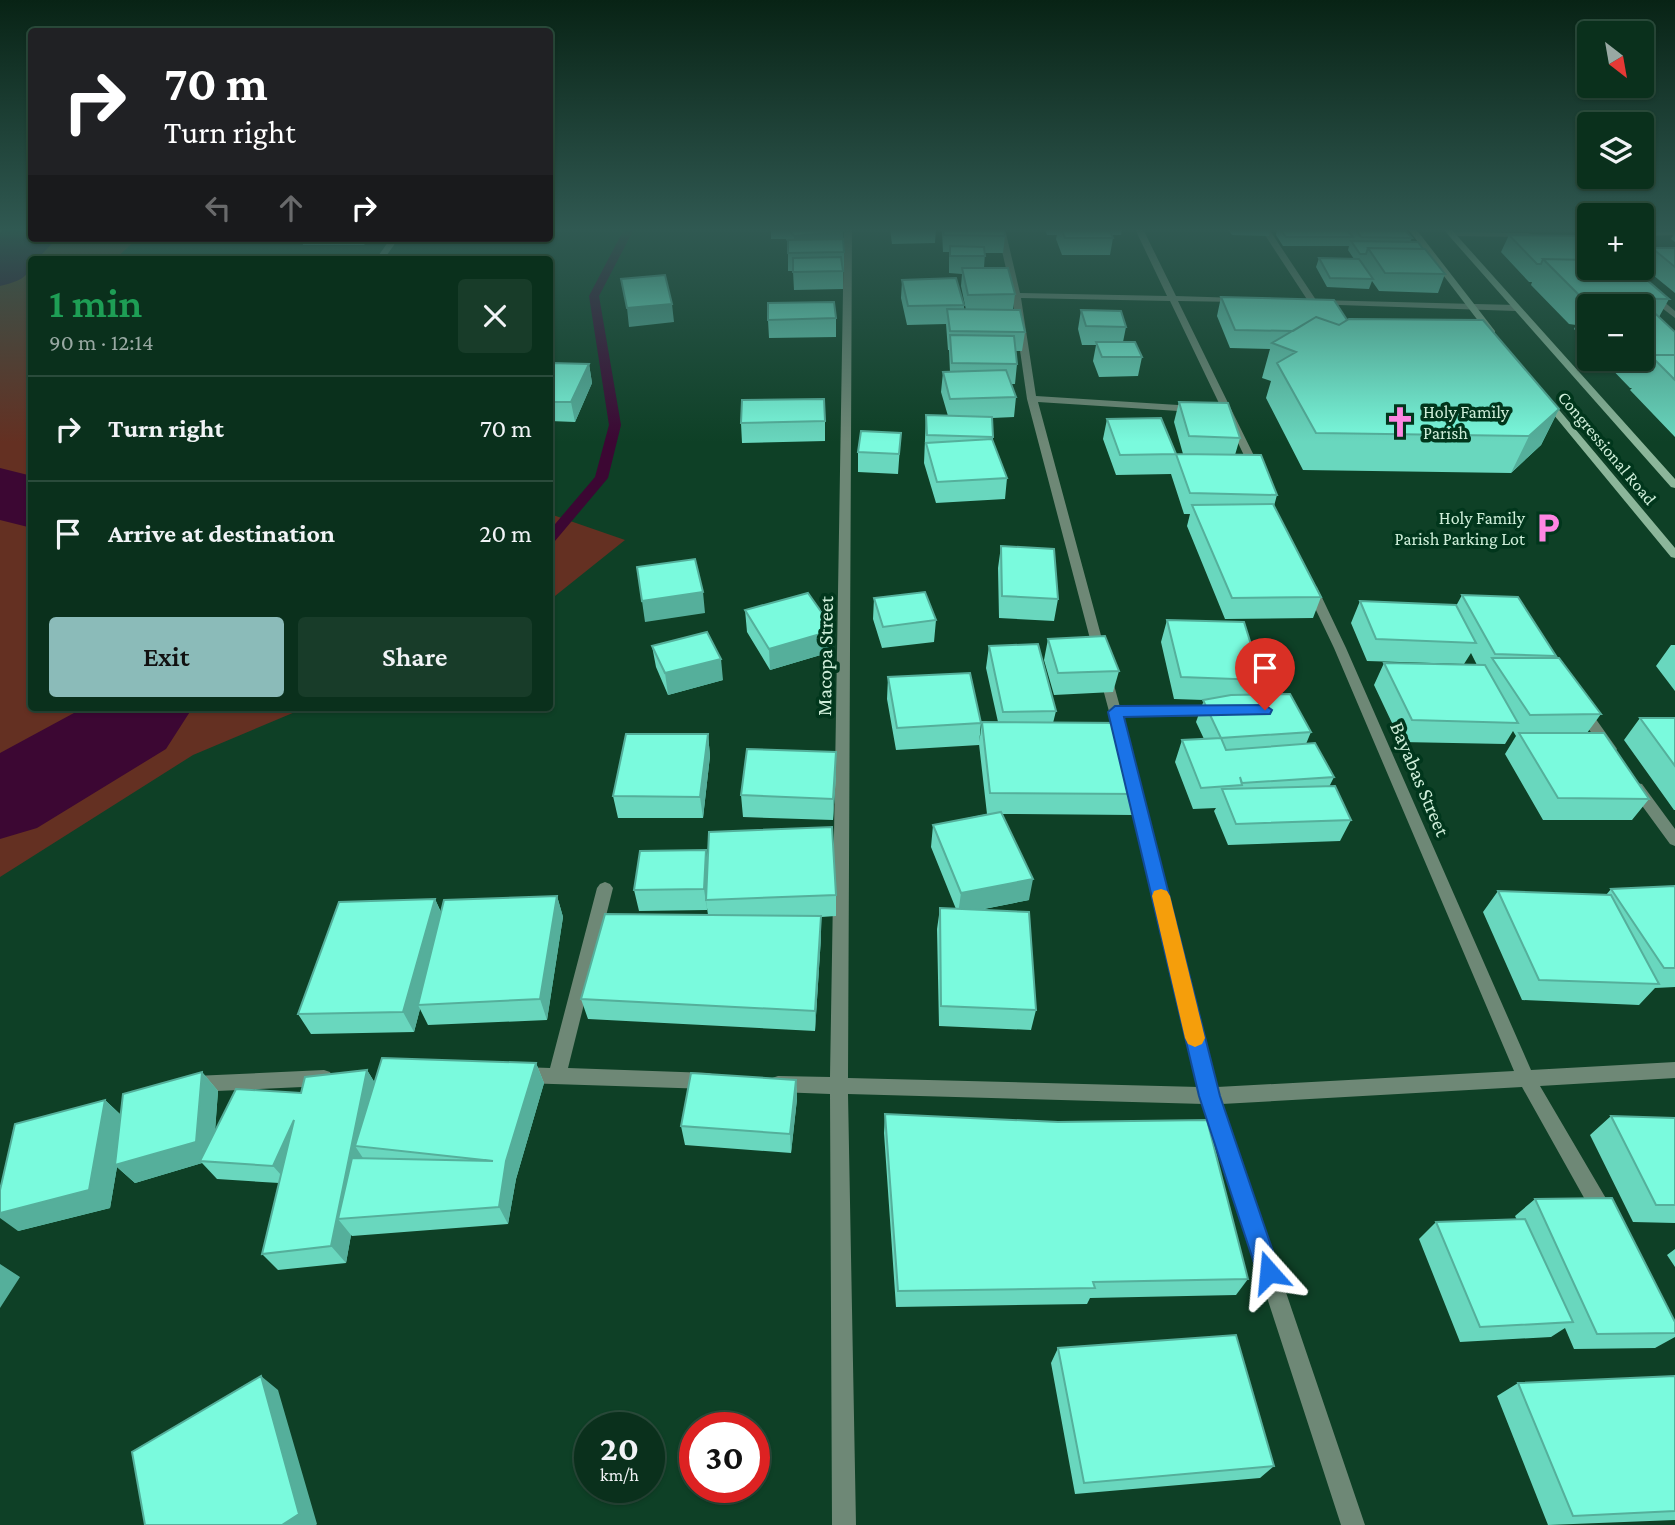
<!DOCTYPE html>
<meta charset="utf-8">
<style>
body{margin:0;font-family:"Crimson Pro",serif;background:#183c29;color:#f1f3f6;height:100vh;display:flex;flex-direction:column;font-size:26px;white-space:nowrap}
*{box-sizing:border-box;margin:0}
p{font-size:23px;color:#99a9a3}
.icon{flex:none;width:38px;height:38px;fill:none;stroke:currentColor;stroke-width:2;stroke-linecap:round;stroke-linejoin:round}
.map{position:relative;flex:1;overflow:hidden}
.sheet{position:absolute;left:28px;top:256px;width:525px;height:455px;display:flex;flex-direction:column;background:#0a301c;border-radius:7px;box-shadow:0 2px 5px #0004,0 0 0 2px #2a4b3b}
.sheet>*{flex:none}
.banner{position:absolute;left:28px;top:28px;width:525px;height:214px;border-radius:7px;box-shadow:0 2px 5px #0004,0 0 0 2px #2a4b3b;background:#202124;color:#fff;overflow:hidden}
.needle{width:46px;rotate:149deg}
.fabs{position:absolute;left:1577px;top:21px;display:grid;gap:14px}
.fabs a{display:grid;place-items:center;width:77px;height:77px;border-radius:7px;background:#0a301c;box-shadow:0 2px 5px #0004,0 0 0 2px #2a4b3b;font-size:35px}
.speed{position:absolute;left:574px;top:1412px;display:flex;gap:14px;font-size:35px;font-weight:700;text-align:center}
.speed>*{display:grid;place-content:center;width:91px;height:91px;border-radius:50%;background:#0a301c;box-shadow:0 2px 5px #0004,0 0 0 2px #2a4b3b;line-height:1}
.speed small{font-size:18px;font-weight:400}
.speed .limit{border:10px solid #d22;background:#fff;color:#111}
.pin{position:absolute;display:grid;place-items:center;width:60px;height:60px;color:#fff;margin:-72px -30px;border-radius:50% 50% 50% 0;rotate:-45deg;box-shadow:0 0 7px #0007}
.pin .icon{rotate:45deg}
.me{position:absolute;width:77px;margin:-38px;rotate:342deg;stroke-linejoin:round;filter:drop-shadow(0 0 5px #0008)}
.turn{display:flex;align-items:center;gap:24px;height:147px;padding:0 21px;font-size:32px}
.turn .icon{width:91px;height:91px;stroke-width:2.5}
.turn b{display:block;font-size:49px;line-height:60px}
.lanes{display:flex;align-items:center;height:66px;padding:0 21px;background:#0003;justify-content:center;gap:35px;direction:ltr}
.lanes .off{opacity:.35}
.round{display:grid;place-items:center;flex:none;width:74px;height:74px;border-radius:7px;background:#183c29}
.headline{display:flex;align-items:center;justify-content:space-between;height:119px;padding:0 21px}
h1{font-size:42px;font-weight:600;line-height:52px;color:#1e9e55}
.button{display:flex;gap:14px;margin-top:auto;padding:14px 21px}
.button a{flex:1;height:80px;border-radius:7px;background:#8bbbb9;color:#111;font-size:28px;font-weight:600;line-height:80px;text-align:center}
.button a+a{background:#183c29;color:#f1f3f6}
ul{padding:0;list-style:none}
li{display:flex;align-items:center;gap:21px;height:105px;padding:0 21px;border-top:2px solid #2a4b3b}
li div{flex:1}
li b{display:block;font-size:26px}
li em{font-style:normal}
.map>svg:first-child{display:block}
</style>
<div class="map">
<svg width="1675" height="1525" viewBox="0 0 1675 1525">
<rect width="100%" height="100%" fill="#0e4026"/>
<path fill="#643022" d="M0,229H31L32,238H138L115,259H32V707H307L193,755L0,877Z
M550,514L625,540L550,600Z"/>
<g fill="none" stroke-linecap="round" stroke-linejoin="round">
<path fill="#3c0733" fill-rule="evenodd" d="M624,229H634L599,296L621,425L608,478L555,541L550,542V530L595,477L609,425L589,296Z
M158,707H181L179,711L137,729L131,731L123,725L125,721Z"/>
<path fill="#3c0733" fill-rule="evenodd" d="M5,229H32V238H58L37,259H32C32,278 16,282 0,286V233Z
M0,468L32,476V528L0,520Z
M85,707H193L166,749L37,828L0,839V753Z"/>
<path fill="#6e8876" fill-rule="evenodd" d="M1675,231V235L1642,236V232Z
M1449,232L1528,233L1532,235L1528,237L1452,236H1449Z
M1649,294H1655L1675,311V318L1649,298Z"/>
<path fill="#6e8876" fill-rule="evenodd" d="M844,229H852L848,1078L1199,1087L1127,786L1129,782H1139L1141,786L1217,1087L1514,1071L1334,648L1305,587L1311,583L1317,587L1346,648L1531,1070L1675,1062V1078L1540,1086L1611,1207L1614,1214L1611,1221L1604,1224L1597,1221L1522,1087L1222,1104L1365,1525H1341L1204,1104L848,1094L856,1525H832L830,1094L778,1092L772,1090L769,1084L772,1078L778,1076L830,1077Z
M997,229H1005L1020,293L1167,296L1135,229H1143L1176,296L1239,298L1243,300L1239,302L1178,301L1261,470L1256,473L1251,470L1170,301L1021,298L1036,396L1194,406L1199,409L1194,412L1038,402L1106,654L1100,658L1094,654L1027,399L1012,295Z
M1261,229H1269L1316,300L1516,305L1520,308L1516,311L1310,304Z
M391,238H399L384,259H376Z
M1105,670L1111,674L1120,707L1218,706L1225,711L1218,716L1123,717L1130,742L1123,747L1118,745L1099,674Z
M1583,706L1588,708L1615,746L1617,749L1615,752H1605L1578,714L1576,711Z
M1637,783L1642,784L1675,829V846L1670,844L1632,792L1630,788L1632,784Z
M605,882L610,884L613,888L568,1068L709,1073L715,1075L718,1081L715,1087L709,1089L522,1083L516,1081L513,1075L516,1069L522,1067L550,1068L597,888L600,884Z
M324,1070L330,1072L333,1078L330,1084L324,1086L194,1092L188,1090L185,1084L188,1078L194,1076Z"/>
<path fill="#8cb69a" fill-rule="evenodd" d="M1408,229H1416L1495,331V335H1489Z
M1443,229H1451L1675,479V488L1671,487Z
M1544,399H1550L1675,548V558L1671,557L1544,403Z"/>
</g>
<path fill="#69d7be" d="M771,229H842L843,231L844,252V270H843V289L794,290L793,271H788V244L786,239H771Z
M890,229H936L935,243L892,244Z
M940,229H1004L1005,236L1003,253H985L984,268L1015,294L1013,310L1025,332L1022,351H1016L1017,364L1015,384H1011L1016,397L1014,417L992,418L993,441L1007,478L1005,499L936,503L924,463L926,415L948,416L941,392L943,372H950L949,350H948L946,324L907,325L901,298L902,280L964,305V310H966L961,286L962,274L949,273V252H943L942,231H940Z
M1045,229H1122L1121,235H1111L1113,238L1110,255H1062L1056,239L1057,235H1047Z
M1228,229H1270L1269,236L1232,235Z
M1277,229H1396L1395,230L1412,238L1410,242L1445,274L1438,293L1379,291L1372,281L1369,289L1327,287L1316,267L1319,258L1354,259L1348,250L1349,246H1283L1276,235Z
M1675,232V242L1671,239Z
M1509,235L1669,299L1659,317L1675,332V437L1630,390L1632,388H1630L1602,359H1642V306H1589V345L1574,329L1576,325L1569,324L1531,285L1532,282H1529L1501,252Z
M301,238H369L364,245H303Z
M1652,248H1675V293L1642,266Z
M1221,297L1347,320L1559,409L1541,445L1511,473L1303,470L1266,398L1271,381L1262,378L1270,349L1230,348L1217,316Z
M1081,310L1126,327L1123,342L1142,357L1138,376L1099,377L1093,361L1096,345H1082L1078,329Z
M836,318V337L769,338L768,320Z
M550,363L589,364L592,383L575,422L550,421Z
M1179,402L1240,438L1235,455L1277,495L1274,506L1321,597L1313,618L1225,619L1187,526L1190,514H1184L1171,474L1176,454H1183L1174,422Z
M1107,419L1176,454L1171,474L1116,475L1103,439Z
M825,421V441L742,443L741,423Z
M901,433L898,474L858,472V452Z
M1001,546L1058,599L1054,621L999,618L998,568Z
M1462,595L1556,656L1555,658L1601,714L1587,733L1649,799L1632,820H1543L1505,754L1516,736L1513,731L1505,744L1401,742L1374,685L1384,663L1477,665L1471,653L1464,664L1367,661L1351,623L1360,601L1456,606Z
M874,598L936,620L934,642L882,648L873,619Z
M745,610L834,651L770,670L747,632Z
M1167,620L1262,680L1257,695L1311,732L1306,744L1334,777L1329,787L1351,820L1340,841L1228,845L1214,811L1216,808L1193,809L1175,762L1182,740L1204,739L1196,722L1204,700L1174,699L1161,642Z
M1048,639L1119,671L1113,692L1054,695L1044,660Z
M1671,645H1675V691L1656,666Z
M652,646L723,680L668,695L656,667Z
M989,646L1056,711L1053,723L1140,794L1133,815L1002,814L1029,900L979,910L1036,1010L1031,1030L939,1026L937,929L940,908L956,909L931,847L933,825L987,814L979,744L982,722H998L986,668Z
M888,677L981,723L979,745L896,750L887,699Z
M1640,718H1675V810H1674L1624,740Z
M708,734L710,756L703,818H618L613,796Z
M836,774L833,820L743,817L741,795Z
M708,861L836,895V916L821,917V937L815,1031L588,1019L581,999L708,915L707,908V910L639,911L634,890Z
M1675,886V987L1655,988L1639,1005L1522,1000L1483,912L1498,891L1606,895L1611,889Z
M557,896L563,917L547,1020L428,1025L420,1009L414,1032L311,1034L298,1014L435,899L441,912Z
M536,1063L544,1083L516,1179L508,1224L352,1236L351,1235L346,1263L278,1270L262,1254L279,1183L217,1179L202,1163L135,1183L117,1167L110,1208L18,1231L105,1100L121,1115L202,1072L218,1091L215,1130L301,1093L367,1070L375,1083Z
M796,1080L797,1099L791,1153L685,1145L681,1126Z
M885,1114L1248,1279L1236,1295L1090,1298L1087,1304L896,1307L884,1133Z
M1611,1116L1675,1118V1223L1633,1222L1590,1135Z
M1535,1199L1675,1322V1337L1655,1348L1574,1349L1565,1328L1551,1337L1460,1342L1419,1239L1436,1222L1517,1220L1515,1216Z
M1675,1249V1267L1667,1255Z
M1058,1348L1274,1466L1260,1478L1075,1494L1051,1363Z
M1675,1376V1520L1548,1525L1497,1396L1518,1383Z"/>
<path fill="#55af9b" d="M843,231V248L794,253V236Z
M362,238H369L364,245Z
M672,304L674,322L629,327L627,308Z
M589,364L592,383L575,422L571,402Z
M1559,409L1541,445L1511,473L1529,436Z
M703,592L705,613L645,622L642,601Z
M834,630V651L770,670L769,649Z
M721,659L723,680L668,695L665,673Z
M708,734L710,756L703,818L700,797Z
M836,752V774L833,820V799Z
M706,850L709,872L706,900L707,910L704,889Z
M1033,879L1029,900L958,914L961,893Z
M557,896L563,917L547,1020L540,999Z
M435,899L444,920L418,1005L420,1009L414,1032L403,1012Z
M821,916V937L815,1031V1011Z
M536,1063L544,1083L516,1179L508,1224L499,1207L506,1161Z
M367,1070L379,1090L355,1146L365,1161L338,1219L351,1235L346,1263L331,1246Z
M202,1072L218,1091L213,1160L200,1161L202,1163L135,1183L117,1167L110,1208L18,1231L0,1218V1213L105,1100L125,1119Z
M796,1080L797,1099L791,1153L790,1134Z
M294,1120L289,1184L273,1166Z
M0,1264L20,1277L0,1308Z
M261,1376L278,1390L317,1524L316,1525H282Z"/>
<path fill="#7afadd" stroke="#55af9b" stroke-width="2" d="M788,229H842L843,231L794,236Z
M943,229H1004L1005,236L944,235Z
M1061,229H1109L1113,238H1065Z
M1280,229H1346L1353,237H1286Z
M1356,230L1406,231L1412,238L1361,237Z
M1509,235L1589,236V260L1543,259L1541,264H1537Z
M843,239L844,252L788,253V240Z
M1351,241L1418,242L1423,249L1368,248L1366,254H1360Z
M950,246L984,247L985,256H950Z
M1368,248L1425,249L1445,274L1385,273Z
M1652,248H1675V267Z
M841,257L843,271L793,272V258Z
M1319,258L1359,259L1373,279L1330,278Z
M1543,259L1589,260V268H1633L1669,299L1582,298Z
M962,268H1008L1015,294L968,295Z
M665,275L672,304L627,308L621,279Z
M956,278L964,305L908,306L902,280Z
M1221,297L1334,300L1347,320L1339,325L1316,317L1293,331L1235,330Z
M834,302L836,318L768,320V303Z
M1587,302L1644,303L1675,332V355H1650L1647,360H1645L1642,357V306H1591Z
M947,309L1020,310L1025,332L950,331Z
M1081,310L1121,311L1126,327L1086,326Z
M1316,317L1339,325L1349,319L1483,320L1559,409L1529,436L1316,433L1277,363L1296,352L1272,343Z
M950,335L1014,336L1017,364L952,363Z
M1096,342H1135L1142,357H1102Z
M1650,355H1675V380Z
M550,363L589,364L571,402H550Z
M1006,370L1016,397L950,399L943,372Z
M824,399L825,421L741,423L742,400Z
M1179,402L1228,403L1240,438L1189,436Z
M926,415L992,417L993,437L927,435Z
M1161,418L1176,454L1120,455L1107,419Z
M861,431L901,433L899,454L858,452Z
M992,439L1007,478L937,482L926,443Z
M1176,454L1261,455L1277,495L1190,493Z
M1273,504L1321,597L1232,598L1192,505Z
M1001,546L1054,549L1058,599L1002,596Z
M695,559L703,592L642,601L637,567Z
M925,592L936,620L883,627L874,598Z
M808,593L834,630L769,649L745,610Z
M1462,595L1518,597L1556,656L1495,654Z
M1360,601L1456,605L1476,643L1376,639Z
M1167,620L1244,622L1262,680L1181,677Z
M707,632L721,659L665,673L652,646Z
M1105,636L1119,671L1058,673L1048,639Z
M1038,644L1056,711L1003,712L989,646Z
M1492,658H1559L1601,714L1530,715Z
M1384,663L1485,665L1518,723L1412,720Z
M970,673L981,723L897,728L888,677Z
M1290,694L1311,732L1221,738L1226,750L1315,743L1334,777L1242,783L1240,777L1242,785L1201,788L1182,740L1221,738L1203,700L1231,695Z
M1640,718H1675V766Z
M982,722L1123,723L1140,794L990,793Z
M1519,733H1604L1649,799L1558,798Z
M626,734H708L700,797L613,796Z
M747,749L836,752L833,799L741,795Z
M1335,786L1351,820L1236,824L1222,789Z
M1001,812L1033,879L961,893L933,825Z
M832,827L836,895L706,900L709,832Z
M706,850L704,889L634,890L640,851Z
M1675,886V968H1664L1611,889Z
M1498,891L1611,895L1659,984L1539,980Z
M557,896L540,999L418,1005L444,900Z
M435,899L403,1012L298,1014L339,902Z
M940,908L1029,912L1036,1010L941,1006Z
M605,914L821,916L815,1011L581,999Z
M382,1058L536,1063L506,1161L499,1207L338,1219L352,1158L493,1161L355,1146Z
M367,1070L331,1246L262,1254L294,1120L273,1166L200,1161L236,1089L301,1093L305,1077Z
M202,1072L196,1142L115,1165L123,1094Z
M691,1073L796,1080L790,1134L681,1126Z
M105,1100L89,1190L0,1213V1190L15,1124Z
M885,1114L1058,1122L1207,1120L1248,1279L1093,1282L1095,1288L898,1291Z
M1611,1116L1675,1118V1205H1656Z
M1612,1198L1675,1322V1333L1597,1334L1535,1199Z
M1525,1219L1573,1322L1480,1327L1436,1222Z
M1236,1335L1274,1466L1084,1483L1058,1348Z
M261,1376L299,1514L282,1525H145L132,1452Z
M1675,1376V1511L1573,1516L1518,1383Z"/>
<linearGradient id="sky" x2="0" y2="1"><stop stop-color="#082315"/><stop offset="0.52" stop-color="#305952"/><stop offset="1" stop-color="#305952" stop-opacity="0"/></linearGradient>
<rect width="1675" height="442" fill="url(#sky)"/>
<path fill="#1a73e8" stroke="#114b97" stroke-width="2" d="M1265,705L1272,710L1270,714L1124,717L1220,1096L1280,1272L1277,1281L1269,1284L1261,1281L1257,1272L1199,1096L1108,712L1115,706Z"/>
<path fill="#f59e0b" d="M1161,889L1167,891L1170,896L1205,1038L1202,1044L1195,1047L1188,1044L1185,1038L1152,896L1154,891Z"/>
<defs>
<symbol id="church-bare" viewBox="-9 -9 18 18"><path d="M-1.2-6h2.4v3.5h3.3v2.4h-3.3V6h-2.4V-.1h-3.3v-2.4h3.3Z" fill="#fd86e2" stroke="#01361c" stroke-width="2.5" paint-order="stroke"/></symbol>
<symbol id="parking-bare" viewBox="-9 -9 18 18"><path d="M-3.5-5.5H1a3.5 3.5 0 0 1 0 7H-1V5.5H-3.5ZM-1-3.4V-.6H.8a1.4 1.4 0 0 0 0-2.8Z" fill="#fd86e2" stroke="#01361c" stroke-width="2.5" paint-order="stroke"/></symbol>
</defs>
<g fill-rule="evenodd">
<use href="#church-bare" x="1378" y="400" width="44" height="44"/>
<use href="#parking-bare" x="1526" y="506" width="44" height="44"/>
</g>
<g text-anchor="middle" stroke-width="7" stroke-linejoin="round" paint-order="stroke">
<g font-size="18" fill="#ceeed9" stroke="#01361c" text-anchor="start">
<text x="1423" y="418">Holy Family<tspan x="1423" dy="21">Parish</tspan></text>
<text x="1525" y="524" text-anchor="end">Holy Family<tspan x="1525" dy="21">Parish Parking Lot</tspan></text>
</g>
<g font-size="18" fill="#ceeed9" stroke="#01361c">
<text transform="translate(1607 448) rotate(50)" y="6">Congressional Road</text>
</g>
<g font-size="21" fill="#ceeed9" stroke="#01361c">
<text transform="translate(825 656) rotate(-89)" y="7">Macopa Street</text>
<text transform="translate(1420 779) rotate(67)" y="7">Bayabas Street</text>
</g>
</g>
</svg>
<div class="fabs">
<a><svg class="needle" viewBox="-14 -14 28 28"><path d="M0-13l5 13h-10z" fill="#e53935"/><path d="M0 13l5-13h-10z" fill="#99a9a3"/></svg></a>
<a><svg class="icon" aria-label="layers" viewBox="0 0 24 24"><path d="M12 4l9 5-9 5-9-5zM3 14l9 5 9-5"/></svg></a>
<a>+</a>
<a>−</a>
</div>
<div class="speed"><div>20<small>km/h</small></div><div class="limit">30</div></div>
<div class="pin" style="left:1265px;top:710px;background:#d93025"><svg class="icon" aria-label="arrive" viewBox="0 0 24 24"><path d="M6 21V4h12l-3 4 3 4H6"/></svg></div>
<svg class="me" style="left:1269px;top:1272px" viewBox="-20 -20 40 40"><path d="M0-17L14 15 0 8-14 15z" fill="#1a73e8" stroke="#fff" stroke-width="4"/></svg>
<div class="banner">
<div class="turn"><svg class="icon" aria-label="right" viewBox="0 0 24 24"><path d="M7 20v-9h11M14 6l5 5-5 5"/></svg><div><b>70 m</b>Turn right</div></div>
<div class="lanes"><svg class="icon off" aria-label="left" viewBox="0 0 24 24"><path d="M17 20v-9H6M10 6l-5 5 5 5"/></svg><svg class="icon off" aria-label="ahead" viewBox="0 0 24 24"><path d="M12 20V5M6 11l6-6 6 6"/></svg><svg class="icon" aria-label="right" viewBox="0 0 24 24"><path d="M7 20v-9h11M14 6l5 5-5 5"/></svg></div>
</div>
<section class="sheet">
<div class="headline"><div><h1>1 min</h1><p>90 m · 12:14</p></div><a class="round"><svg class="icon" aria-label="close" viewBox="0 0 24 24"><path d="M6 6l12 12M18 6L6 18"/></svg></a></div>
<ul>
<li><svg class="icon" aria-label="right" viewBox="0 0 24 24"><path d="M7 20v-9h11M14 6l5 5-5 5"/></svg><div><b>Turn right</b></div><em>70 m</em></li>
<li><svg class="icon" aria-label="arrive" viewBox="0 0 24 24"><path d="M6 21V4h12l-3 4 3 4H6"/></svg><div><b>Arrive at destination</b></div><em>20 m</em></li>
</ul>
<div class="button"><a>Exit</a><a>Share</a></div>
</section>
</div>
